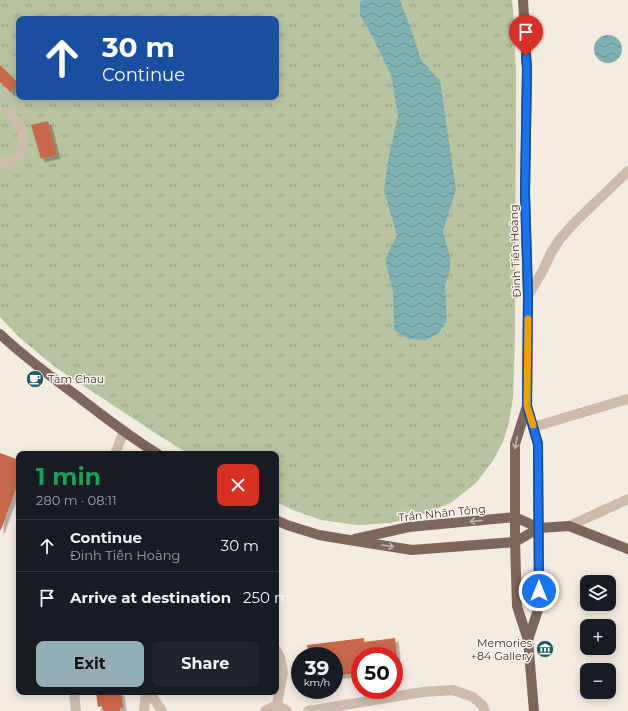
<!DOCTYPE html>
<meta charset="utf-8">
<style>
body{margin:0;font-family:Montserrat,sans-serif;background:#20242c;color:#f1f3f6;height:100vh;display:flex;flex-direction:column;font-size:15px;white-space:nowrap}
*{box-sizing:border-box;margin:0}
p{font-size:13px;color:#9ea1a6}
.icon{flex:none;width:22px;height:22px;fill:none;stroke:currentColor;stroke-width:2;stroke-linecap:round;stroke-linejoin:round}
.map{position:relative;flex:1;overflow:hidden}
.side{position:absolute;left:16px;top:451px;width:263px;height:244px;display:flex;flex-direction:column;background:#171b24;border-radius:8px;box-shadow:0 2px 10px #0003}
.side>*{flex:none}
.top-card{position:absolute;left:16px;top:16px;width:263px;height:84px;border-radius:8px;box-shadow:0 2px 10px #0003;background:#1a4fa0;color:#fff;overflow:hidden}
.controls{position:absolute;left:580px;top:575px;display:grid;gap:8px}
.controls a{display:grid;place-items:center;width:36px;height:36px;border-radius:8px;background:#171b24;box-shadow:0 2px 10px #0003;font-size:20px}
.speed{position:absolute;left:291px;top:647px;display:flex;gap:8px;font-size:20px;font-weight:700;text-align:center}
.speed>*{display:grid;place-content:center;width:52px;height:52px;border-radius:50%;background:#171b24;box-shadow:0 2px 10px #0003;line-height:1}
.speed small{font-size:10px;font-weight:400}
.speed .limit{border:6px solid #d22;background:#fff;color:#111}
.pin{position:absolute;display:grid;place-items:center;width:34px;height:34px;color:#fff;margin:-41px -17px;border-radius:50% 50% 50% 0;rotate:-45deg;box-shadow:0 0 4px #0007}
.pin .icon{rotate:45deg}
.me{position:absolute;width:44px;margin:-22px;rotate:0deg;stroke-linejoin:round;filter:drop-shadow(0 0 3px #0008)}
.turn{display:flex;align-items:center;gap:14px;height:84px;padding:0 20px;font-size:18px}
.turn .icon{width:52px;height:52px;stroke-width:2.5}
.turn b{display:block;font-size:28px;line-height:34px}
.round{display:grid;place-items:center;flex:none;width:42px;height:42px;border-radius:8px;background:#20242c}
.head{display:flex;align-items:center;justify-content:space-between;height:68px;padding:0 20px}
h1{font-size:24px;font-weight:700;line-height:30px;color:#1e9e55}
.primary-button{display:flex;gap:8px;margin-top:auto;padding:8px 20px}
.primary-button a{flex:1;height:46px;border-radius:8px;background:#92aeb2;color:#111;font-size:16px;font-weight:700;line-height:46px;text-align:center}
.primary-button a+a{background:#20242c;color:#f1f3f6}
ul{padding:0;list-style:none}
li{display:flex;align-items:center;gap:12px;height:52px;padding:0 20px;border-top:1px solid #363941}
li div{flex:1}
li b{display:block;font-size:15px}
li em{font-style:normal}
.map>svg:first-child{display:block}
</style>
<div class="map">
<svg width="628" height="711" viewBox="0 0 628 711">
<defs>
<pattern id="grass-tufts" width="24" height="20" patternUnits="userSpaceOnUse"><rect width="24" height="20" fill="#b8c4a0"/><path d="M3 7l-1-3M5 7V3M7 7l1-3M15 17l-1-3M17 17v-4M19 17l1-3" fill="none" stroke="#97a083"/></pattern>
<pattern id="water-waves" width="16" height="10" patternUnits="userSpaceOnUse"><rect width="16" height="10" fill="#7fb0b2"/><path d="M0 5q4-4 8 0t8 0" fill="none" stroke="#699091"/></pattern>
<filter id="shadow"><feDropShadow dx="3.5" dy="3.5" stdDeviation="0" flood-color="#0004"/></filter>
</defs>
<rect width="100%" height="100%" fill="#f4ebe1"/>
<path fill="url(#grass-tufts)" fill-rule="evenodd" d="M0,0H512L514,20L516,73L515,338L513,397L509,422L503,442L492,462L476,483L452,502L424,514L391,523L357,525L321,520L293,510L276,502V454H189L152,431L55,367L20,338L0,317ZM19,19H276V97H19Z"/>
<path fill="url(#water-waves)" d="M363,0H400L413,35L421,60L440,81L456,190L448,215L443,231L450,257V269L445,286L447,321L439,333L425,340L408,339L394,330L393,292L385,260L397,235L384,191L388,160L398,116L391,75L368,28L360,16V2Z
M594 49a14 14 0 1 1 28 0a14 14 0 1 1-28 0Z"/>
<path fill="#c8694b" filter="url(#shadow)" d="M0,65L19,84L11,92L0,82Z
M48,121L57,155L41,159L31,125Z
M0,453L19,460V481L1,530H0Z
M364,638V642L395,638L397,656H360V673L334,676V656H309L307,645Z
M96,692H121L123,708H120V711H103L102,706L98,707Z"/>
<g fill="none" stroke-linecap="round" stroke-linejoin="round">
<path stroke="#cdbbac" stroke-width="10" d="M0,163C21,163 28,147 20,129C17,123 13,118 10,112
M528,296L543,270L551,253L560,239L574,223L628,171
M533,427L628,399
M115,454L124,431
M569,526L613,506L628,499
M276,650L280,657L283,672L277,705
M74,692L76,711
M149,692L162,711
M277,705L287,711
M144,711L146,692
M265,711L277,705
M308,711L423,692L453,690L473,697L482,705L485,711"/>
<path stroke="#7d675c" stroke-width="10" d="M523,0L527,69L525,193L528,296L527,406L515,444V542L517,606L528,640L534,711
M0,334C25,358 53,378 81,399C106,418 131,438 158,454
M527,406L538,444L539,607L528,640
M276,520L287,525L319,535L349,540L412,550L515,542L539,528L569,526L628,549
M355,539L409,527L515,517L539,528"/>
</g>
<defs><path id="oneway-shaft" d="M-6 0H5M1.5-3L5.5 0L1.5 3" fill="none" stroke-width="1.6" stroke-linecap="round" stroke-linejoin="round"/></defs>
<g stroke="#c2b5ac">
<use href="#oneway-shaft" transform="translate(516 443) rotate(100)"/>
<use href="#oneway-shaft" transform="translate(476 521) rotate(175)"/>
<use href="#oneway-shaft" transform="translate(388 546) rotate(9)"/>
</g>
<g fill="none" stroke-linecap="round" stroke-linejoin="round">
<defs>
<path id="route" d="M526,56L527,69L525,193L528,296L527,406L538,444L539,591"/>
</defs>
<use href="#route" stroke="#114b97" stroke-width="10"/>
<use href="#route" stroke="#1a73e8" stroke-width="7"/>
<path stroke="#f59e0b" stroke-width="7" d="M528,319L527,406L533,425"/>
</g>
<defs>
<symbol id="cafe-disc" viewBox="-11 -11 22 22"><circle r="9.5" fill="#1f5a5e" stroke="#fbf5ee"/><path d="M-5.5-4.5H6V0H3Q3 3.5 0 3.5H-2.5Q-5.5 3.5-5.5 0ZM3-3.2v2h1.7v-2ZM-6 4.5H4V6H-6Z" fill="#fff"/></symbol>
<symbol id="museum-disc" viewBox="-11 -11 22 22"><circle r="9.5" fill="#1f5a5e" stroke="#fbf5ee"/><path d="M0-6L6-3V-2H-6V-3ZM-5-1h2V3h-2ZM-1-1h2V3h-2ZM3-1h2V3H3ZM-6 4H6V6H-6Z" fill="#fff"/></symbol>
</defs>
<g fill-rule="evenodd">
<use href="#cafe-disc" x="25" y="369" width="20" height="20"/>
<use href="#museum-disc" x="535" y="639" width="20" height="20"/>
</g>
<g text-anchor="middle" stroke-width="3" stroke-linejoin="round" paint-order="stroke">
<g font-size="11" fill="#3b302b" stroke="#fbf5ee">
<text transform="translate(515 251) rotate(-92)" y="4">Đinh Tiên Hoàng</text>
<text transform="translate(442 513) rotate(-6)" y="4">Trần Nhân Tông</text>
</g>
<g font-size="11" fill="#3b302b" stroke="#fbf5ee" text-anchor="start">
<text x="48" y="383">Tam Chau</text>
<text x="532" y="647" text-anchor="end">Memories<tspan x="532" dy="13">+84 Gallery</tspan></text>
</g>
</g>
</svg>
<div class="controls">
<a><svg class="icon" aria-label="layers" viewBox="0 0 24 24"><path d="M12 4l9 5-9 5-9-5zM3 14l9 5 9-5"/></svg></a>
<a>+</a>
<a>−</a>
</div>
<div class="speed"><div>39<small>km/h</small></div><div class="limit">50</div></div>
<div class="pin" style="left:526px;top:56px;background:#d93025"><svg class="icon" aria-label="arrive" viewBox="0 0 24 24"><path d="M6 21V4h12l-3 4 3 4H6"/></svg></div>
<svg class="me" style="left:539px;top:591px" viewBox="-20 -20 40 40"><circle r="17" fill="#1a73e8" stroke="#fff" stroke-width="3"/><path d="M0-11L8 9 0 5-8 9z" fill="#fff"/></svg>
<div class="top-card">
<div class="turn"><svg class="icon" aria-label="ahead" viewBox="0 0 24 24"><path d="M12 20V5M6 11l6-6 6 6"/></svg><div><b>30 m</b>Continue</div></div>
</div>
<section class="side">
<div class="head"><div><h1>1 min</h1><p>280 m · 08:11</p></div><a class="round" style="background:#d93025;color:#fff"><svg class="icon" aria-label="close" viewBox="0 0 24 24"><path d="M6 6l12 12M18 6L6 18"/></svg></a></div>
<ul>
<li><svg class="icon" aria-label="ahead" viewBox="0 0 24 24"><path d="M12 20V5M6 11l6-6 6 6"/></svg><div><b>Continue</b><p>Đinh Tiên Hoàng</p></div><em>30 m</em></li>
<li><svg class="icon" aria-label="arrive" viewBox="0 0 24 24"><path d="M6 21V4h12l-3 4 3 4H6"/></svg><div><b>Arrive at destination</b></div><em>250 m</em></li>
</ul>
<div class="primary-button"><a>Exit</a><a>Share</a></div>
</section>
</div>
